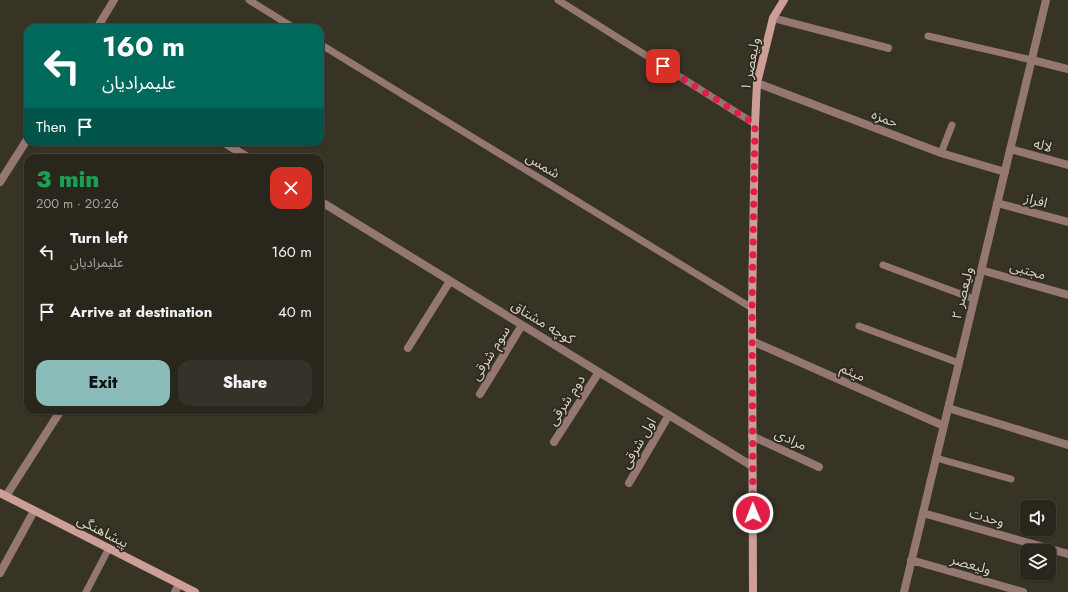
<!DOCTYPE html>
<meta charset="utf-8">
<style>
body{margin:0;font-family:Jost,"Noto Sans Arabic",sans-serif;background:#353229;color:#f1f3f6;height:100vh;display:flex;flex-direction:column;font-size:15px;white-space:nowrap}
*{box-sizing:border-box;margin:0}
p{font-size:13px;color:#a5a5a3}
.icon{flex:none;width:22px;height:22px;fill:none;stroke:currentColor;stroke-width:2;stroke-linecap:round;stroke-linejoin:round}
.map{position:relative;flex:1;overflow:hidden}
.details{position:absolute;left:24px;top:154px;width:300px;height:260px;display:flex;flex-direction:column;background:#29261c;border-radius:12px;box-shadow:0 1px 3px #0004,0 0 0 1px #45433b}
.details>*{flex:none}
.banner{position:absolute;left:24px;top:24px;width:300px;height:122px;border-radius:12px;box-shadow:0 1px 3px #0004,0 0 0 1px #45433b;background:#00695c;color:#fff;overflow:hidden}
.tools{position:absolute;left:1020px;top:500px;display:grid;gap:8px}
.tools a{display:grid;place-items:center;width:36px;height:36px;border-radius:8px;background:#29261c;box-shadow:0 1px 3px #0004,0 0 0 1px #45433b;font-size:20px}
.pin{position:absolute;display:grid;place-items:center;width:34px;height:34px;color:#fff;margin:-17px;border-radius:8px;box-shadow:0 2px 6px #0006}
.me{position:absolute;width:44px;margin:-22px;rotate:359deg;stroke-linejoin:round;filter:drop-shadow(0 0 3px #0008)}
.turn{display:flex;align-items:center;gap:14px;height:84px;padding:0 12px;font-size:18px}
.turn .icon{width:52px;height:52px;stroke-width:2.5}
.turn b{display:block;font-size:28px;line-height:34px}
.then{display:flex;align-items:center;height:38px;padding:0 12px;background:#0003;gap:8px;font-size:15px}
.round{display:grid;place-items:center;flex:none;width:42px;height:42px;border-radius:12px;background:#353229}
.summary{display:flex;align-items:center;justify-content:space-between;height:68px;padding:0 12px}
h1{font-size:24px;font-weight:800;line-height:30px;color:#1e9e55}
.action{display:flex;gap:8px;margin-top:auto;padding:8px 12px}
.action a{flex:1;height:46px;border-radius:12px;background:#8bbbb9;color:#111;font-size:16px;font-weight:800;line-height:46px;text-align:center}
.action a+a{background:#353229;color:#f1f3f6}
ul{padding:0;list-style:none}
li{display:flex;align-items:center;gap:12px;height:60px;padding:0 12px}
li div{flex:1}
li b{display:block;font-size:15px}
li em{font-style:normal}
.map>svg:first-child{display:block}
</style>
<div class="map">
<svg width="1068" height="592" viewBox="0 0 1068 592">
<rect width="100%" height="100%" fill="#373325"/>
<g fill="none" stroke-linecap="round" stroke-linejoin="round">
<path stroke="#957772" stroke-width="7" d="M249,0L294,28
M558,0L755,124
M928,36L1032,60
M320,44L752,308
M941,153L952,125
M883,265L974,299
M859,326L959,363
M936,458L1011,479
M86,592L109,548"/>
<path stroke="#957772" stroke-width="8" d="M773,18L888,48
M97,28L114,0
M1032,60L1068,69
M757,83L941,153L1005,172
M223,142L249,158
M1010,149L1068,165
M0,182L28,138
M320,201L752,466
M997,203L1068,222
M981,270L1068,295
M752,341L944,426
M408,348L450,281
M480,394L522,325
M948,408L1068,445
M752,436L819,467
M554,442L599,372
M629,483L669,415
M6,496L61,410
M923,513L1068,554
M911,560L1023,592
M0,573L34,511
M175,592L179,584
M904,592L1046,0"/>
<path stroke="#cc9e96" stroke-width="8" d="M0,493L195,592
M753,592L752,308L755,124L757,83L773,18L784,0"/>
</g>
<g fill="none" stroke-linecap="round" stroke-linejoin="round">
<path stroke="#e11d48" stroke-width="7" stroke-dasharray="0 12.6" d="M663,66L755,124L752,308L753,513"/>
</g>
<g text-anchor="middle" stroke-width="3.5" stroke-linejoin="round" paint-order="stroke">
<g font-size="14" fill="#d5d3ca" stroke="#2d291b">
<text transform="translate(750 64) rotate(-79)" y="5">ولیعصر ۱</text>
<text transform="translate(885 118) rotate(21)" y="5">حمزه</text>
<text transform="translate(1043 145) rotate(15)" y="5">لاله</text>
<text transform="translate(543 165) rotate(31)" y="5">شمس</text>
<text transform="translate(1036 200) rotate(15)" y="5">افراز</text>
<text transform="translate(1028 270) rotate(16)" y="5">مجتبی</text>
<text transform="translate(962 293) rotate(-76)" y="5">ولیعصر ۲</text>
<text transform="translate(543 322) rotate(31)" y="5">کوچه مشتاق</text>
<text transform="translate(490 353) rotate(-58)" y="5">سوم شرقی</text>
<text transform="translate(853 372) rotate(24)" y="5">میثم</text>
<text transform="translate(566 400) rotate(-57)" y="5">دوم شرقی</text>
<text transform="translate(791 439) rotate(25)" y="5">مرادی</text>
<text transform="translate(638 443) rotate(-60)" y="5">اول شرقی</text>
<text transform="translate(987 517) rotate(16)" y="5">وحدت</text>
<text transform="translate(103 531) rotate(27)" y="5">پیشاهنگی</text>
<text transform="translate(971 564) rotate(16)" y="5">ولیعصر</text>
</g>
</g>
</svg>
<div class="tools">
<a><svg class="icon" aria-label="sound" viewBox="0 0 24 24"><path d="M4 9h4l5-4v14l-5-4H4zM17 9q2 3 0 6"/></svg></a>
<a><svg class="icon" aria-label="layers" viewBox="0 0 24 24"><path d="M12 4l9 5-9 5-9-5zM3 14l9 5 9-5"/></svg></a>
</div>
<div class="pin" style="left:663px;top:66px;background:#d93025"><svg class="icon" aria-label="arrive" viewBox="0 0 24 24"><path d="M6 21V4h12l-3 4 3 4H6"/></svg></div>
<svg class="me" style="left:753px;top:513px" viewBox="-20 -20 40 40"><circle r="17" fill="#e11d48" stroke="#fff" stroke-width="3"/><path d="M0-11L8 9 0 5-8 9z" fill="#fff"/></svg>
<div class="banner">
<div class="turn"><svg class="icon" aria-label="left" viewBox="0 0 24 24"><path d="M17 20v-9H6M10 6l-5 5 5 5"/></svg><div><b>160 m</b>علیمرادیان</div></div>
<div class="then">Then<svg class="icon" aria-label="arrive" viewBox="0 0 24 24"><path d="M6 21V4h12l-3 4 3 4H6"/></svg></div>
</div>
<section class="details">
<div class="summary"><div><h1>3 min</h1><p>200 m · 20:26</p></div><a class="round" style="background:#d93025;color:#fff"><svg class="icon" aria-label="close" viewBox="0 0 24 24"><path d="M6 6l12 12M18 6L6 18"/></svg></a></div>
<ul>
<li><svg class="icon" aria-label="left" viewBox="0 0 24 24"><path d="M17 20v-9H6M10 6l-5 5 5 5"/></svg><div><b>Turn left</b><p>علیمرادیان</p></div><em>160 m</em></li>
<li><svg class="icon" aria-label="arrive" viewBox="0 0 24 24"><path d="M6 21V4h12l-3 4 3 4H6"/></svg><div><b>Arrive at destination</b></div><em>40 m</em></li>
</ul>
<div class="action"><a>Exit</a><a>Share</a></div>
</section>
</div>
